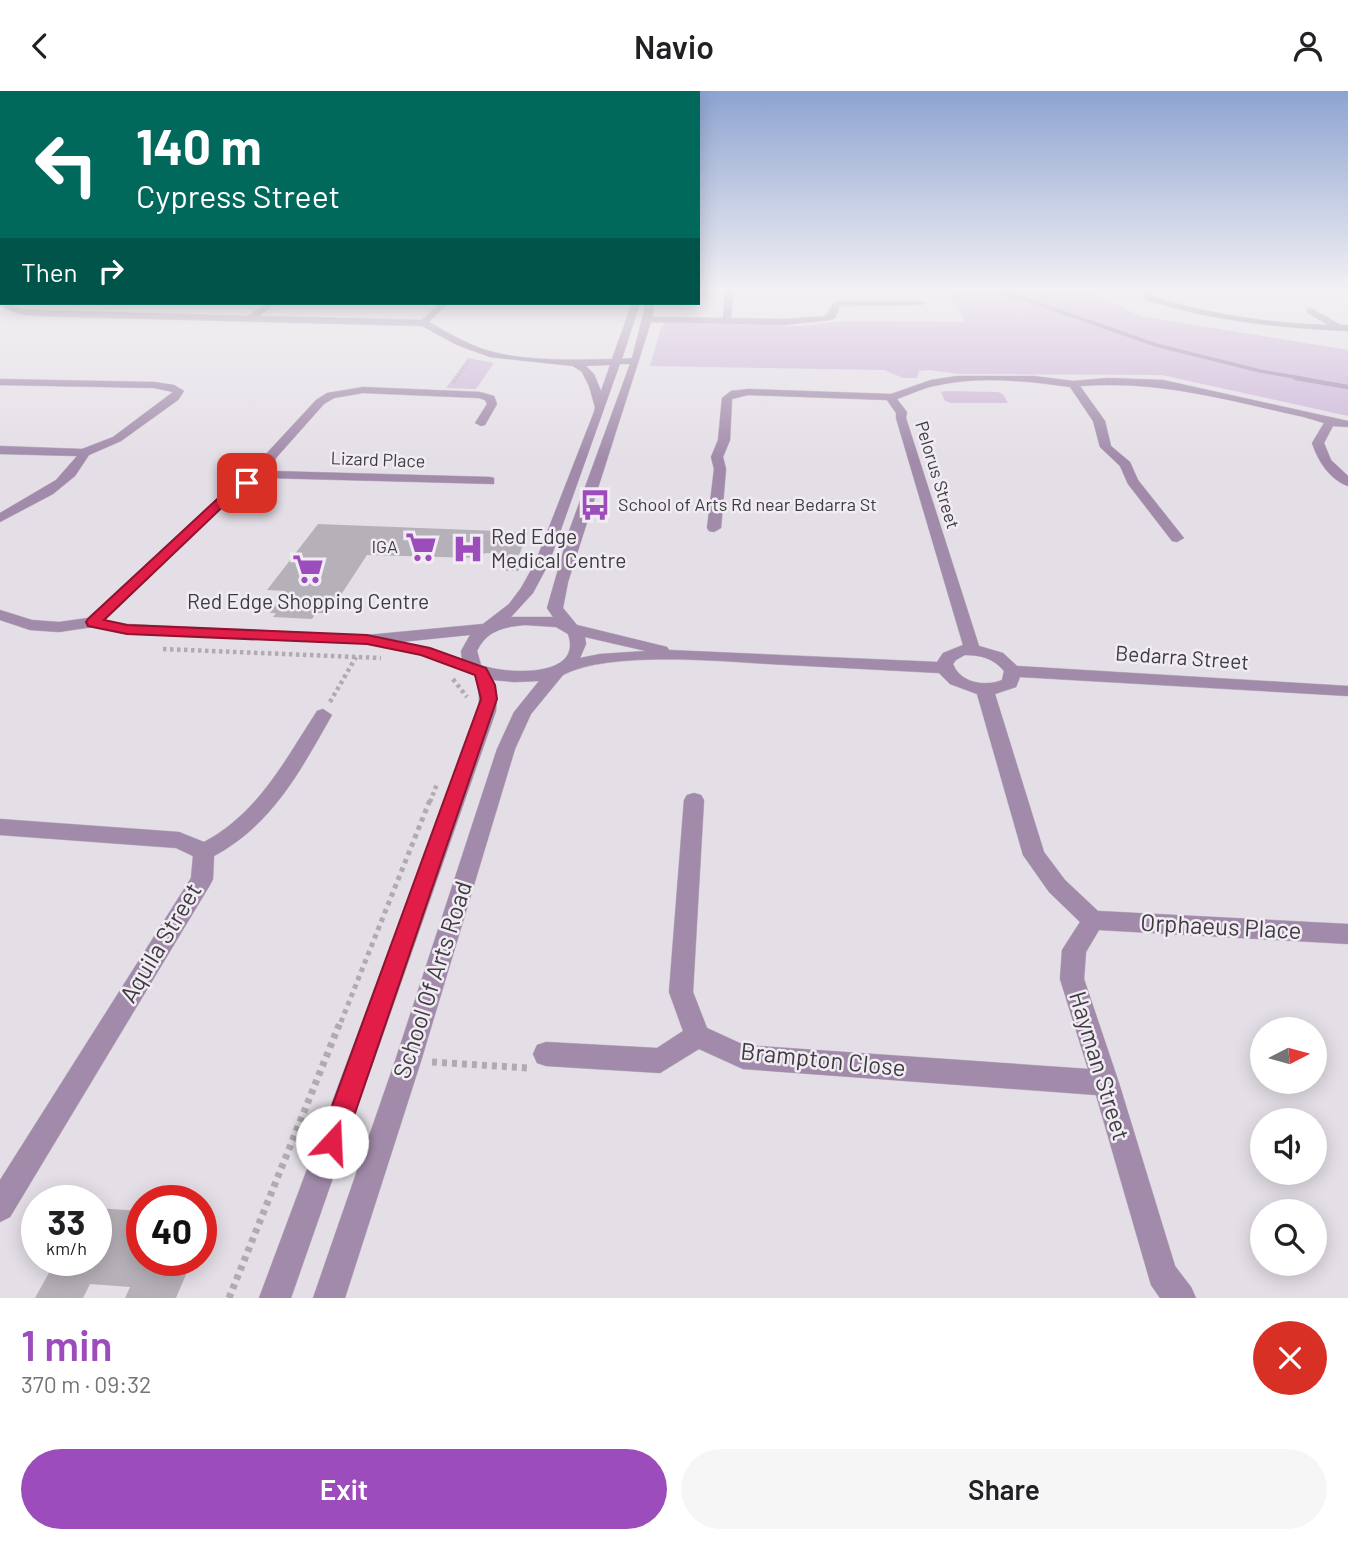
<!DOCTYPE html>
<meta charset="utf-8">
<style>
body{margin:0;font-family:Barlow,sans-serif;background:#f6f6f6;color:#202124;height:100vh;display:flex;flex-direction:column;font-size:26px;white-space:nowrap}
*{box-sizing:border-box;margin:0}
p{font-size:23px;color:#757577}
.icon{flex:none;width:38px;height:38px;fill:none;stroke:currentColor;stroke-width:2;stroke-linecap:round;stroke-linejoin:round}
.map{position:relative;height:1207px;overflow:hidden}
.side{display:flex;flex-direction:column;background:#fff;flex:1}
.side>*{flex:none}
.banner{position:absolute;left:0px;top:0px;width:700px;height:214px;box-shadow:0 4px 18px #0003;background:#00695c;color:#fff;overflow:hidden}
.needle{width:46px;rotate:84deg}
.controls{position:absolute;left:1250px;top:926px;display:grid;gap:14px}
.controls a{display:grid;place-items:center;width:77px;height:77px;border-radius:50%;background:#fff;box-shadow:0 4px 18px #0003;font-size:35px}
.speed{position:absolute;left:21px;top:1094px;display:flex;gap:14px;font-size:35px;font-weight:700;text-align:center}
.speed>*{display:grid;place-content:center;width:91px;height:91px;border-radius:50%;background:#fff;box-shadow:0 4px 18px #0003;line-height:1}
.speed small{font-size:18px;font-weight:400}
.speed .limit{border:10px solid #d22;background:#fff;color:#111}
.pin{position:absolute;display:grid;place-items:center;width:60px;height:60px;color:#fff;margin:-30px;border-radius:14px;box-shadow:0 4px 10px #0006}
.me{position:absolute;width:77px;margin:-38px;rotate:20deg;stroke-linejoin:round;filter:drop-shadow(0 0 5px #0008)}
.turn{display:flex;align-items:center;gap:24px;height:147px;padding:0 21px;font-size:32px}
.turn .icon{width:91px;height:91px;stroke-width:2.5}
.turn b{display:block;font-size:49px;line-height:60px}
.then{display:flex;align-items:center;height:66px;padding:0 21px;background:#0003;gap:14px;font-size:26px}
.round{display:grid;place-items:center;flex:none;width:74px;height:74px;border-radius:37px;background:#f6f6f6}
.head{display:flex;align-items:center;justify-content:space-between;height:119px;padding:0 21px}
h1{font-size:42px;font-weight:600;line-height:52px;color:#9c4cbb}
.button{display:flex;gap:14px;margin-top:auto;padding:14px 21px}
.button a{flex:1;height:80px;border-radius:42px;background:#9c4cbb;color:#fff;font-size:28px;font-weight:600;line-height:80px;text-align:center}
.button a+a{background:#f6f6f6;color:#202124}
header{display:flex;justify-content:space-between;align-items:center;height:91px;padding:0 21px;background:#fff;font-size:32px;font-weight:600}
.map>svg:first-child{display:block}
</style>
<header><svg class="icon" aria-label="back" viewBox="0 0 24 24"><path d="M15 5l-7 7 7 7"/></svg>Navio<svg class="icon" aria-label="person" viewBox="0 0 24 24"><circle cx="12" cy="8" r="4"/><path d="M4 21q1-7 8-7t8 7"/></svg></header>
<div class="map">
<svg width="1348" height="1207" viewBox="0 0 1348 1207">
<rect width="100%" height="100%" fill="#e4dfe6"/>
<path fill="#cdb6d8" d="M944,200H1106L1093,203L1140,225L1348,259V325L1162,284L959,283L930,279L919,280L917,287H903L884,279L650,275L661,236L668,231L801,235L845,230L965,231C961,218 952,212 944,200Z
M468,267L494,272L476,298L446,297Z
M945,300L998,301L1003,303L1008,312H951L945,310L941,301Z"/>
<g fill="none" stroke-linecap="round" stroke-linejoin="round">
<path stroke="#a48caf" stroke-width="3.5" d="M1002,200L1156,254L1260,280L1306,288"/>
<path stroke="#a48caf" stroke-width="4.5" d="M1296,287L1348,296"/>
</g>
<path fill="#b6b1b8" d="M318,433L497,440L528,442L519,464L487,462L479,464L477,467L367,464L329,522H316L312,528L273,526L276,522H270L286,500L267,499Z
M96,1117L142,1120V1169H192L176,1207H125L130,1196L90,1193L83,1207H35L56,1169H96Z"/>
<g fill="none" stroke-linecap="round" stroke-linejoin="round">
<defs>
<path id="minor" d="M725,200H733L731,227L783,228L826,225L834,211L844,210H921L925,212L921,214L840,215L835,227L830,229L783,234L651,231L568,491L563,517L577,534L667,556L669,559L937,571L943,562L963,554L896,327V322L887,309L748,304L732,308L730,349L723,366L726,378L721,437L714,441L709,440L707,437L714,378L711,366L718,349L722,307L731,300L748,298L891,303L931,289L957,285H1034L1073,290L1108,287L1163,289L1348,330V336L1333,335L1324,352L1331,369L1348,385V395C1330,389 1318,370 1312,352L1324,332L1304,326C1227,309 1160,289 1080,295L1105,330L1111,355L1130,371L1138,389L1184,447L1177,451L1172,450L1128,393L1120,375L1100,356L1093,330L1070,296C1028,290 980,285 939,294C925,296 911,303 897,308L907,321L906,327L979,555L1003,562L1017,575L1348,595V605L1020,586L1016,596L995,603L1044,761L1065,789L1098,820L1348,833V853L1099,839L1086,861L1084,888L1119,992L1175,1175L1191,1196L1196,1207H1160L1151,1194L1096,1004L743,978L699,958L660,982L546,975L537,972L533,963L537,954L546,951L657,957L683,940L669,901L684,709L687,704L694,702L701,704L704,709L693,901L707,937L744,954L1088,978L1060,888L1062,859L1080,831L1049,801L1023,764L977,603L950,593L939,582C882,579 826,576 769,573C716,570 609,560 563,584L531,623L515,658L421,970L345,1207H313L395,970L497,658L514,621L539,590L514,591L493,589L497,605L496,620L291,1207H259L478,620C480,607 479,596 474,583L467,581L420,564L382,556L380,553L127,543L93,536L59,541L30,539L0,529V519L32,529L59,531L88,527L227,398L259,381L266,363L316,309L327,302L363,296L480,301L494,305L497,313L485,334L481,335L475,332L487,313L485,309L479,307L363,302L334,307L324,313L276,367L272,380L490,386L494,387V393L267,387L235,404L105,529L127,533L367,544L483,533L509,513L521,497L535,472L594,321L595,316L589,295L582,281L573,275L490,266L457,254L422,235L36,225L19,223L0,215V210L23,219H36L248,225L267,212H276L259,225L422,229L440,212H448L429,231C450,243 470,255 493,261C527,270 577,269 612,268L632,212H640L622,268L632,267L646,212H654L652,226L723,227ZM620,273H630L569,440L547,517L553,526H511L533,502L549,472ZM610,274L601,300L594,283L586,275ZM525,534L556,536L568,543C584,588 504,583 481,574L477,560C487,539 504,536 525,534ZM470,544L461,560L462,568L401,551ZM585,546L646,560L600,563L580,567L586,553ZM965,564C981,564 993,567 1004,580L1002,589C985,596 960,592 953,573L956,569Z
M1147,200H1159L1151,205C1208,223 1268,232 1328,234L1306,221L1309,216L1341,234H1348V240C1278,237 1211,230 1144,208L1143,203Z
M0,288L154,291L174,294L184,300L178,309L121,350L89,364L75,385L53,403L0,431V422L56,389L77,365L0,363V355L82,358L113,346L173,301L154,297L0,294Z
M323,618L332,624C300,680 273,733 214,765L213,788L210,794L10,1126L0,1131V1089L191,787L193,765L176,757L0,744V728L179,741L204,751C258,722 284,671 317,620Z"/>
</defs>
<use href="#minor" stroke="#bfbbc1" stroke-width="1"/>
<path stroke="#afabb1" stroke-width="2.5" stroke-dasharray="2 2" stroke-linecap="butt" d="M454,291L469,270"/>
<path stroke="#afabb1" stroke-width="3.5" stroke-dasharray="2.5 2.5" stroke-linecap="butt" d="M496,464H510L505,478H519"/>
<path stroke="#afabb1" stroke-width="4.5" stroke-dasharray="3.5 3.5" stroke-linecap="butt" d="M163,558L381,567
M453,588L467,606
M330,611L356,566
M430,711L437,693"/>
<path stroke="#afabb1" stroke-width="5" stroke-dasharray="4.5 4.5" stroke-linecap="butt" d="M341,931L430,709"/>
<path stroke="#afabb1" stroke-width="7" stroke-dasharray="5 5" stroke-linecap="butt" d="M432,971L528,977
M229,1207L341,929"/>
<use href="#minor" fill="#a18aaa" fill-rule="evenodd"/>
</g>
<linearGradient id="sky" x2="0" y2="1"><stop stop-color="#8da4d1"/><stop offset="0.54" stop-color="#f3f1f4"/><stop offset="1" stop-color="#f3f1f4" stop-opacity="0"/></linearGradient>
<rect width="1348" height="369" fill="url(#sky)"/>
<path fill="#e11d48" stroke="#92132f" stroke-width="2" d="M247,388L251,389V394L235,404L104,529L127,534L367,544L430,557L486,577L495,594L497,608L345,1051L341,1060L332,1064L323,1060L319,1051L481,608L475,584L421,564L367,553L127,543L88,535L86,531L88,528L227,399Z"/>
<defs>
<symbol id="bus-bare" viewBox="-9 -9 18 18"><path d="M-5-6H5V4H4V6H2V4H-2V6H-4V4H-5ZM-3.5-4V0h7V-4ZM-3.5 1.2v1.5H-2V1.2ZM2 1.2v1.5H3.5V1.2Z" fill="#9c4cbb" stroke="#f1ecf3" stroke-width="2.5" paint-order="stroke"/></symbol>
<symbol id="supermarket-bare" viewBox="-9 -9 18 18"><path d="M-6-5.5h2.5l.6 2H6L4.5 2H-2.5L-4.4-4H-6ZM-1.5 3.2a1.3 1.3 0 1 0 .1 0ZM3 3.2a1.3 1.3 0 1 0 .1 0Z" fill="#9c4cbb" stroke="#f1ecf3" stroke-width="2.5" paint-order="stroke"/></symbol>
<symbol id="hospital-bare" viewBox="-9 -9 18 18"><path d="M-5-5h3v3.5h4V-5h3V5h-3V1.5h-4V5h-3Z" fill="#9c4cbb" stroke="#f1ecf3" stroke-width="2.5" paint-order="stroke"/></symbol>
</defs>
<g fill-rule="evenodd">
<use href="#bus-bare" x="573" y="392" width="44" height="44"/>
<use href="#supermarket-bare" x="399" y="434" width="44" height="44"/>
<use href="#hospital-bare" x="446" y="436" width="44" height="44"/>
<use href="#supermarket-bare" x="286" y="456" width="44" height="44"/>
</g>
<g text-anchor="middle" stroke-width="5" stroke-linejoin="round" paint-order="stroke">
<g font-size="18" fill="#3e3c3f" stroke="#f1ecf3">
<text transform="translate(378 369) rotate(2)" y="6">Lizard Place</text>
<text transform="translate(937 384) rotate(73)" y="6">Pelorus Street</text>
</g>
<g font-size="18" fill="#3e3c3f" stroke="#f1ecf3" text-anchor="start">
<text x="618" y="420">School of Arts Rd near Bedarra St</text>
<text x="398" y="462" text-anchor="end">IGA</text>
</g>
<g font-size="21" fill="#3e3c3f" stroke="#f1ecf3" text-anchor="start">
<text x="491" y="453">Red Edge<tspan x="491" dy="24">Medical Centre</tspan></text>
<text x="308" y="518" text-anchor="middle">Red Edge Shopping Centre</text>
</g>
<g font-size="21" fill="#3e3c3f" stroke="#f1ecf3">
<text transform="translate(1182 567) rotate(4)" y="7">Bedarra Street</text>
</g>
<g font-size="24" fill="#3e3c3f" stroke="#f1ecf3">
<text transform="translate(1221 836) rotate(3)" y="8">Orphaeus Place</text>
<text transform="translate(161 852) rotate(-59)" y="8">Aquila Street</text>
<text transform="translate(433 889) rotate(-72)" y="8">School Of Arts Road</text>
<text transform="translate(823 969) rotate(6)" y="8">Brampton Close</text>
<text transform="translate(1099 975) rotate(73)" y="8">Hayman Street</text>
</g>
</g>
</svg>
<div class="controls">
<a><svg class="needle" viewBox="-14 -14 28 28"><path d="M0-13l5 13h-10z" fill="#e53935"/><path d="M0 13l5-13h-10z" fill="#757577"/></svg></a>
<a><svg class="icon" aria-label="sound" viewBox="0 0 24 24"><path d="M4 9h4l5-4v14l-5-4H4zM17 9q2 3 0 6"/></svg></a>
<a><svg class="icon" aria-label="search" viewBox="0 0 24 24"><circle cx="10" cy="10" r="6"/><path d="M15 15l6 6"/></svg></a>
</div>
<div class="speed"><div>33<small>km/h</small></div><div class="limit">40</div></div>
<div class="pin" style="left:247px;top:392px;background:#d93025"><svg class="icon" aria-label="arrive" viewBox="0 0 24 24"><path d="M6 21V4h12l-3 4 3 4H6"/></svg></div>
<svg class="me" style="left:332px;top:1051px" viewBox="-20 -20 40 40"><circle r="19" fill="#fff"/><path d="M0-13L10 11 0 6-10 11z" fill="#e11d48"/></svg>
<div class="banner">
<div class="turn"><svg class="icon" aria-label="left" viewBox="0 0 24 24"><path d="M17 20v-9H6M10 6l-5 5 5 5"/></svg><div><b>140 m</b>Cypress Street</div></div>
<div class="then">Then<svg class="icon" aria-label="right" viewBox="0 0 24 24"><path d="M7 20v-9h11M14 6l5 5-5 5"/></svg></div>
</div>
</div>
<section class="side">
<div class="head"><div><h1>1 min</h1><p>370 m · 09:32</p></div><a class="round" style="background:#d93025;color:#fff"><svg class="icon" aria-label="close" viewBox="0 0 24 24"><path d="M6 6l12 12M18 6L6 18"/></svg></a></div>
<div class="button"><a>Exit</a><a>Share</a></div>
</section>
